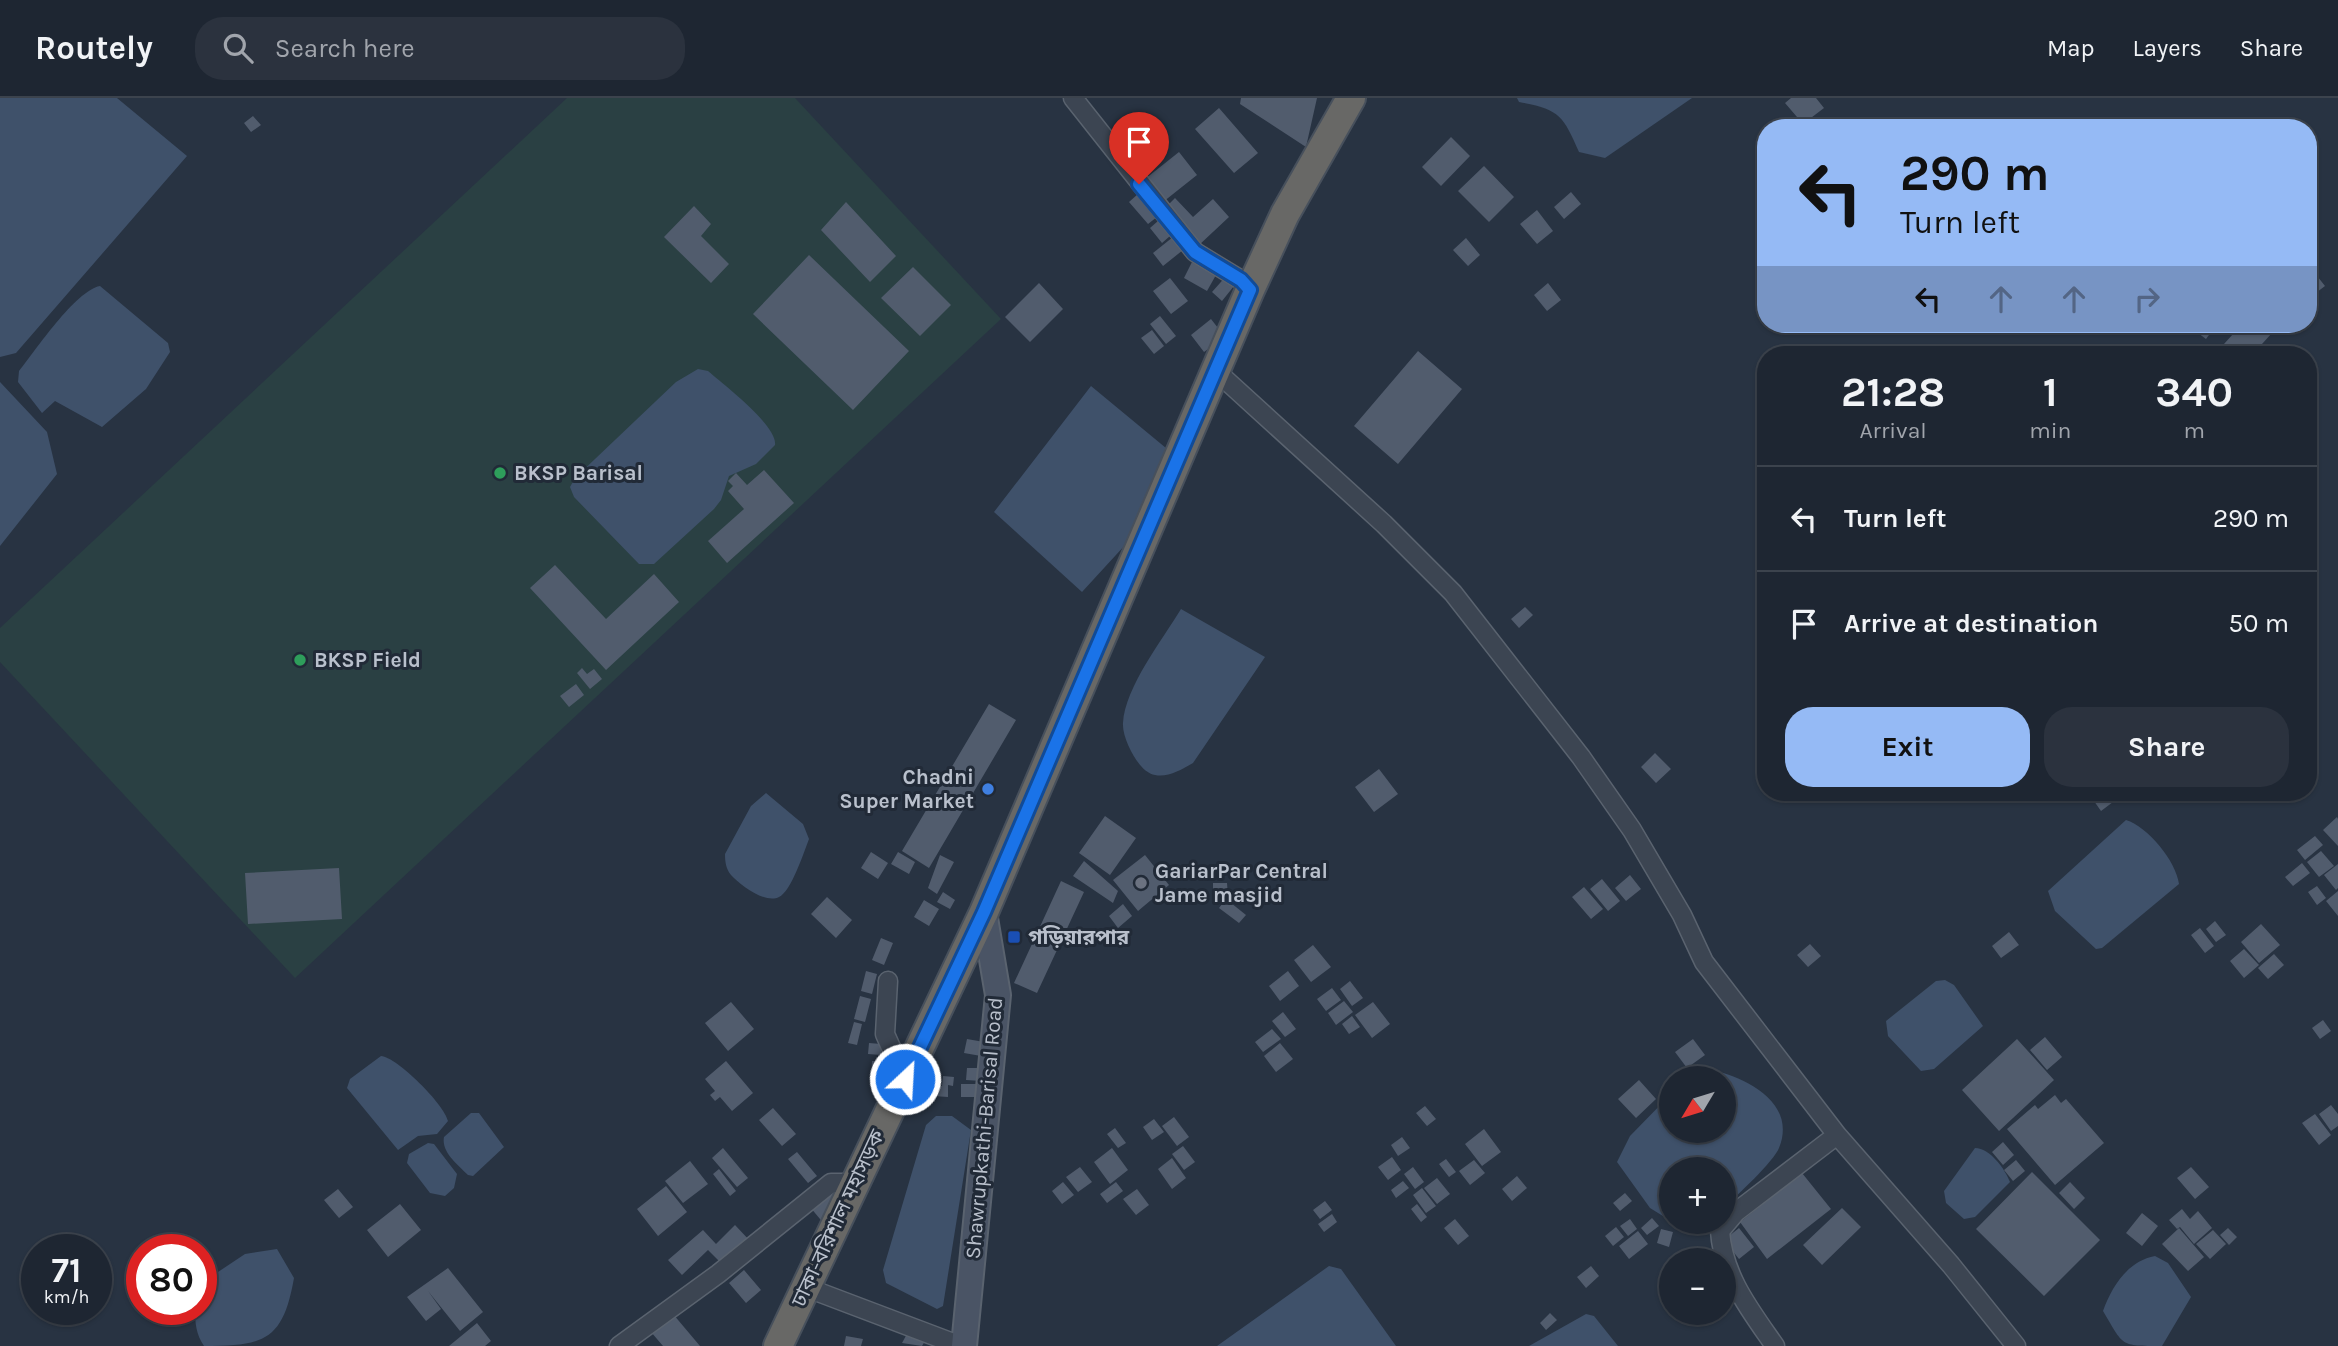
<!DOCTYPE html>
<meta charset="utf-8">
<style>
body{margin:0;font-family:Karla,"Noto Sans Bengali",sans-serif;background:#2b323e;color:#f1f3f6;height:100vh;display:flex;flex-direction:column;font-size:26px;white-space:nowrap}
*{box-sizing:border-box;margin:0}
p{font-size:23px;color:#a1a5ac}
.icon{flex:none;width:38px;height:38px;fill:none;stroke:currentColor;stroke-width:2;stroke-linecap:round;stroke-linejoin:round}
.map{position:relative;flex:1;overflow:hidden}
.details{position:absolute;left:1757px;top:248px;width:560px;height:455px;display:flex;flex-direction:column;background:#1e2632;border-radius:28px;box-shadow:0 2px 5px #0004,0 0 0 2px #3c434d}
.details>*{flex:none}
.hud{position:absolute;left:1757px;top:21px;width:560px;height:214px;border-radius:28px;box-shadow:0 2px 5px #0004,0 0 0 2px #3c434d;background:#95baf5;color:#111;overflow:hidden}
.needle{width:46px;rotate:232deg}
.tools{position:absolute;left:1659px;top:968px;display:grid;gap:14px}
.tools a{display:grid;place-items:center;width:77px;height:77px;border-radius:50%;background:#1e2632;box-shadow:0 2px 5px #0004,0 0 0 2px #3c434d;font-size:35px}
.speed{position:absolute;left:21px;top:1136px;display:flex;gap:14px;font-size:35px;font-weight:700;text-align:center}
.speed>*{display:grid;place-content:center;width:91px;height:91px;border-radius:50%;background:#1e2632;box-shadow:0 2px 5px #0004,0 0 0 2px #3c434d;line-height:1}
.speed small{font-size:18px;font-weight:400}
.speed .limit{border:10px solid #d22;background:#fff;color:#111}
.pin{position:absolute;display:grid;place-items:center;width:60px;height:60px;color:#fff;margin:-72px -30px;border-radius:50% 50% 50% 0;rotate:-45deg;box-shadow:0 0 7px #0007}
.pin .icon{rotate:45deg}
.me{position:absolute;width:77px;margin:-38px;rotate:25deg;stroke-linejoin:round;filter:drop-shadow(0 0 5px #0008)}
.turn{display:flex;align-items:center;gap:24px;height:147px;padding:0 28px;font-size:32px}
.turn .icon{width:91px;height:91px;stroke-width:2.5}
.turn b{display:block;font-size:49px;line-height:60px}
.lanes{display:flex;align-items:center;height:66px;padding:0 28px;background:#0003;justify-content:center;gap:35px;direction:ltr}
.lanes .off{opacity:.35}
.eta{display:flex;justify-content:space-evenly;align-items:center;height:119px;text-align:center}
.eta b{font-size:42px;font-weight:700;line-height:49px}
.cta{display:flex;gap:14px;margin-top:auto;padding:14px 28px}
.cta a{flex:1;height:80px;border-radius:28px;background:#95baf5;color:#111;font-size:28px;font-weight:700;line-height:80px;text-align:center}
.cta a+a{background:#2b323e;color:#f1f3f6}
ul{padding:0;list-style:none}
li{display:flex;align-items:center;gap:21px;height:105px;padding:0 28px;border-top:2px solid #3c434d}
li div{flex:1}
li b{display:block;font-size:26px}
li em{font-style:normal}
header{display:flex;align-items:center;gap:42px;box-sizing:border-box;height:98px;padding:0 35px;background:#1e2632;border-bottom:2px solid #3c434d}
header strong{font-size:33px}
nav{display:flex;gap:38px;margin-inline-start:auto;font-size:24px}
.search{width:490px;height:63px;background:#2b323e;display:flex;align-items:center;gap:18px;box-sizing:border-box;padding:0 24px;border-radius:28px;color:#a1a5ac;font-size:26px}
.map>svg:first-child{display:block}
</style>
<header>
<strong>Routely</strong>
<div class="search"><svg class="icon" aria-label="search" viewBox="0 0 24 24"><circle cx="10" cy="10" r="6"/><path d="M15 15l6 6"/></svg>Search here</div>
<nav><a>Map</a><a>Layers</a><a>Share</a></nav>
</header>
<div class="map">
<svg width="2338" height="1248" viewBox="0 0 2338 1248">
<rect width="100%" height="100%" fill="#283342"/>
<path fill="#2a4043" d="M567,0H795L1001,221L295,880L0,564V530Z"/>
<path fill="#3f516a" d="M0,0H117L187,58L16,255L0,259Z
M1517,0H1692L1605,60L1579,54C1563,17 1559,11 1519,4Z
M100,188L168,245L170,254L146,291L102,329L55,303L42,315L18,284L19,273C36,252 75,193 100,188Z
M698,271L708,273C723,286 778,328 775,347L756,366L729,378L721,402L714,411L654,466H639L574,399L570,389L575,380L676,284Z
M0,284L47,334L57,376L0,448Z
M1091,288L1172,355L1160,409L1082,494L994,414Z
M1181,511L1265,559L1193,665C1176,675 1156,686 1141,668C1133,659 1122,638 1123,625C1125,589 1163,541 1181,511Z
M766,695L803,726L809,741C804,754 791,794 779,799C765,806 740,787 731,777C726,771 725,764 725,756L751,708Z
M2126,722C2148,729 2176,763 2179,786L2102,850L2096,851L2055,813L2048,793Z
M1945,882L1954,887L1983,928L1934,971L1921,973L1888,938L1886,923L1936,883Z
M381,958C397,959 445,1007 448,1023L437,1036L418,1038L398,1052L347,990L350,981Z
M1706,971C1742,977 1798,1003 1779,1050C1774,1063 1736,1099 1724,1109V1071H1671V1123L1650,1110L1617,1064L1630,1038L1671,996V1032H1724V980H1689Z
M471,1015H479L504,1049L473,1078L468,1077C458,1067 441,1054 444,1039Z
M936,1018H952L971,1032L943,1208L937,1211L886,1185L883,1172L926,1027Z
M428,1045L434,1046L457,1076L454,1090L445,1098L430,1095L407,1065L409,1056Z
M1975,1050C1990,1050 2005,1071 2010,1084L1975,1119L1964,1121L1946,1105L1944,1093Z
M277,1151L294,1180C283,1243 264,1248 204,1248C196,1236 195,1225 195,1211H201L203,1184L245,1156Z
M2155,1158L2168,1165L2191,1199L2162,1248C2119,1248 2124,1248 2103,1213C2112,1188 2128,1163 2155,1158Z
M1329,1168L1341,1171L1396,1248H1217Z
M1586,1216L1594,1218L1618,1248H1529Z"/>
<path fill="#515c6d" d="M1241,0H1317L1306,49L1240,6Z
M1791,0H1816L1824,10L1803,26L1785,5Z
M1219,10L1258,55L1234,75L1195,31Z
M253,18L261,27L251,34L244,25Z
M1122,32L1133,45L1120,55L1110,42Z
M1451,39L1470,58L1441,88L1422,69Z
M1137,47L1154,67L1142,77L1124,57Z
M1179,54L1197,77L1163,104L1145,81Z
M1484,68L1514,99L1489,124L1458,93Z
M1571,94L1581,106L1564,121L1554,109Z
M1138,96L1157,119L1148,126L1129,104Z
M1175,100L1193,119L1213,101L1229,119L1198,148L1164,111Z
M846,104L896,158L870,184L821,132Z
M694,108L711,126L701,138L729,166L711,185L664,139Z
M1537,112L1553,133L1537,146L1520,126Z
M1158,123L1170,138L1162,145L1150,130Z
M1173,139L1183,152L1163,168L1153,155Z
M1466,140L1480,157L1468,168L1453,152Z
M809,157L909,253L853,312L753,216Z
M1192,164L1216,177L1207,193L1184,180Z
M913,169L951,207L920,238L881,200Z
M2310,169L2325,188L2308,201V170Z
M1228,176L1238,183L1222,203L1212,194Z
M1170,180L1188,203L1171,216L1153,193Z
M1039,185L1063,211L1030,244L1005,219Z
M1548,185L1561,202L1547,213L1534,197Z
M1160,218L1176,238L1166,246L1150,226Z
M1211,221L1225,239L1204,254L1191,237Z
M2186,226H2217L2206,241Z
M2242,226H2262L2272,235L2252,257H2236L2224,246Z
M1152,232L1164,248L1154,256L1141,240Z
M1418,253L1462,291L1398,366L1354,328Z
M764,372L794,405L727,465L708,443L744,411L728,393L733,388L728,383L736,375L747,387Z
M555,467L606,521L654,476L679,504L606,572L530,490Z
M1525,509L1533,517L1519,530L1511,521Z
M582,570L587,576L594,571L602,581L590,591L577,575Z
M576,586L584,597L569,609L560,598Z
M989,606L1016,622L929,770L902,753Z
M1655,655L1671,671L1656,685L1641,669Z
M1379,671L1398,696L1374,714L1355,689Z
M2091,695H2125L2101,713L2089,696Z
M1105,718L1136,740L1110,777L1079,755Z
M2337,719L2338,721V748L2323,732Z
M2315,738L2323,747L2305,762L2297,752Z
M2321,753L2334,768L2319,779L2307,764Z
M871,754L888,765L878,781L861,770Z
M898,754L915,764L909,776L891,766Z
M940,757L954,764L937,796L928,790Z
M1145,757L1169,787L1138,813L1113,782Z
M1084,763L1118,793L1113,805L1073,778Z
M2302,765L2310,775L2293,788L2285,779Z
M2338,766V790L2336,792L2324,777Z
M339,770L342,821L248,826L245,775Z
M1630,777L1641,791L1626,803L1615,790Z
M1602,781L1620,803L1608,813L1590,791Z
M1061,783L1084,794L1037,895L1014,885Z
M1213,785H1227L1228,798L1213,799Z
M2317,788L2326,800L2317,807L2308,794Z
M1584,789L1603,811L1591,821L1572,799Z
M2338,793V818L2326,803Z
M943,794L955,802L950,811L937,804Z
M827,799L852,822L836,840L811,816Z
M1226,801L1246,817L1239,825L1219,810Z
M924,802L939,811L929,828L914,819Z
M1123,806L1132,818L1118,830L1109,818Z
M2215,823L2226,837L2216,844L2206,831Z
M2261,826L2280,847L2259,865L2241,844Z
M2200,830L2214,848L2205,855L2191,837Z
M2009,834L2019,847L2001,860L1992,848Z
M881,840L893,845L884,867L872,862Z
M1810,846L1821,858L1808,869L1797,857Z
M1313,847L1331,869L1311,884L1294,862Z
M2244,851L2259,867L2244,880L2230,863Z
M2274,856L2284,867L2268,881L2258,870Z
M866,873L877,876L872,896L861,893Z
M1288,873L1299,888L1280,903L1269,888Z
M1350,883L1363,900L1352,908L1340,891Z
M1332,890L1341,902L1326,913L1317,901Z
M860,898L871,901L865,924L854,921Z
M1344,903L1353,914L1336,927L1328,915Z
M731,904L754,931L728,953L705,925Z
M1373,904L1390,926L1372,940L1355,917Z
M1283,914L1296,931L1285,939L1272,923Z
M1352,918L1360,929L1349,936L1342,926Z
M2323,922L2331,933L2320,941L2312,930Z
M854,924L862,926L857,947L848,945Z
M1272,931L1281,941L1263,954L1255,944Z
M2045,939L2062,959L2047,972L2030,952Z
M967,941L984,944L981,958L964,955Z
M1693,941L1705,957L1687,970L1675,954Z
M2017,941L2054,982L1999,1033L1962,992Z
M869,945L881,946V957L868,956Z
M1280,945L1293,961L1276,974L1264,958Z
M726,963L753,995L732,1013L720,999L715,1003L710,997L715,993L705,981Z
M872,963L891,964L890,981L871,980Z
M967,970H982V983L966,982Z
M943,978L954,979L953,988L948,987V999L933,998L934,987L942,988Z
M1639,982L1656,1001L1636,1020L1618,1001Z
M961,986H979L978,999H961Z
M2055,997L2061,1005L2066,1001L2104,1045L2055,1087L2007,1031L2035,1007L2038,1011Z
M2331,1007L2338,1016V1028L2331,1033L2319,1016Z
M1425,1008L1436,1021L1427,1028L1416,1015Z
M773,1010L796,1036L782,1048L759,1022Z
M2315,1016L2331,1037L2319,1047L2302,1025Z
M1174,1019L1189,1039L1177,1048L1162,1028Z
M1154,1021L1164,1034L1152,1042L1143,1029Z
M1115,1030L1126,1045L1118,1050L1107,1036Z
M1484,1031L1501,1054L1482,1068L1465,1046Z
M1402,1039L1410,1050L1398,1058L1391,1047Z
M2003,1044L2014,1057L2003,1067L1992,1054Z
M1183,1048L1195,1064L1184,1072L1172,1056Z
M723,1050L748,1080L737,1089L712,1060Z
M1112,1050L1128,1072L1110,1086L1094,1064Z
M797,1054L817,1078L808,1085L788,1061Z
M1392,1059L1401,1072L1388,1082L1378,1069Z
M1172,1060L1186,1080L1172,1091L1158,1071Z
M1446,1061L1456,1074L1449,1079L1439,1066Z
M1474,1062L1485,1075L1470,1087L1459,1073Z
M2016,1062L2025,1073L2013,1083L2004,1072Z
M690,1063L708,1086L683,1105L665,1083Z
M1080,1069L1092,1084L1078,1094L1066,1079Z
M1413,1069L1424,1084L1415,1091L1404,1076Z
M2191,1069L2209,1089L2195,1101L2177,1080Z
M719,1071L736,1093L730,1098L713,1076Z
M2032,1074L2100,1142L2044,1198L1976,1131Z
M1802,1075L1831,1111L1767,1161L1740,1124Z
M1517,1078L1527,1090L1512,1103L1502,1091Z
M1437,1080L1450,1096L1437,1106L1424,1090Z
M1403,1083L1409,1090L1396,1100L1391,1092Z
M1063,1084L1074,1097L1062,1106L1052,1093Z
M1116,1084L1123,1093L1107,1105L1100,1096Z
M2070,1084L2085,1100L2074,1111L2059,1095Z
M666,1088L687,1114L658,1138L637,1111Z
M1422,1090L1436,1108L1426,1115L1413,1097Z
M338,1091L353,1109L339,1120L324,1102Z
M1137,1091L1149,1107L1136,1117L1123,1101Z
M830,1093L845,1111L825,1127L810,1109Z
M1625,1095L1632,1103L1620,1113L1613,1105Z
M1325,1103L1332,1112L1320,1121L1313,1112Z
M400,1106L421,1132L388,1159L367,1132Z
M1417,1106L1427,1119L1421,1124L1411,1111Z
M1842,1110L1861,1129L1822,1167L1803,1147Z
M2182,1111L2190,1121L2198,1113L2212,1130L2194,1146L2180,1129L2177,1131L2169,1122Z
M2142,1115L2158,1128L2142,1148L2126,1135Z
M1332,1116L1337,1124L1324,1134L1318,1126Z
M1652,1120L1659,1128L1647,1137L1641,1130Z
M1455,1121L1469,1138L1458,1147L1444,1130Z
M1630,1121L1637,1131L1628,1138L1620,1128Z
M735,1127L751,1144L725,1169L708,1152L682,1177L668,1162L703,1132L716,1146Z
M1616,1129L1624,1139L1613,1148L1605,1138Z
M1739,1130L1754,1149L1739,1161L1724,1142Z
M2179,1130L2204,1159L2188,1173L2162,1146Z
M2228,1130L2237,1139L2229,1147L2220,1137Z
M1661,1131L1673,1134L1669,1149L1657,1145Z
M2213,1132L2226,1146L2210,1161L2196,1146Z
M1638,1133L1648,1146L1629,1161L1619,1148Z
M1591,1168L1599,1178L1586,1190L1577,1179Z
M448,1170L483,1214L460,1233L428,1193L441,1211L426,1223L407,1199Z
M744,1172L761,1192L746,1205L729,1185Z
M1550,1215L1557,1222L1546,1232L1540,1225Z
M673,1216L700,1248H663L651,1234Z
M477,1225L491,1243L485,1248H449Z
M908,1234L925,1243L922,1248L902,1245Z
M846,1238L863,1241L861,1248H844Z"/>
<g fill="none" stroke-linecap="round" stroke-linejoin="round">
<defs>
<path id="minor" d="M1073,0L1195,154L1241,182L1250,192
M1216,273L1384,426L1453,495L1581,659L1632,732L1682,817L1704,864L1837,1037L1951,1167L2016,1248
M888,883L885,936L905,981
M805,1189L961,1248
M619,1248L718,1176L831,1085H855
M1775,1248C1750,1212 1723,1178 1720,1133L1736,1114L1837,1037"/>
<path id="secondary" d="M964,1248L998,897L984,814"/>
<path id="trunk" d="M778,1248L984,814L1250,192L1285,116L1351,0"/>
</defs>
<use href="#minor" stroke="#5a636f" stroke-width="21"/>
<use href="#secondary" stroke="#5a636f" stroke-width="28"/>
<use href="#trunk" stroke="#47505c" stroke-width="32"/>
<use href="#minor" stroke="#3c4552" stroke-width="18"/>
<use href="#secondary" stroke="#4a5465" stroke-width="24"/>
<use href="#trunk" stroke="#686866" stroke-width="28"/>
</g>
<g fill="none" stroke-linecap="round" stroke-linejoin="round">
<defs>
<path id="route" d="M905,981L984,814L1250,192L1241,182L1195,154L1139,86"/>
</defs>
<use href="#route" stroke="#114b97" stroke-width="18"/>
<use href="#route" stroke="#1a73e8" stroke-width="12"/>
</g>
<g fill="#2e9e5b" stroke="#212a37" stroke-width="2.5">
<circle cx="500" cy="375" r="7"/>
<circle cx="300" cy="562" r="7"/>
</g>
<circle fill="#3f7fe0" stroke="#212a37" stroke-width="2.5" cx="988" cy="691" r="7"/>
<circle fill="#6b7280" stroke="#212a37" stroke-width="2.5" cx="1141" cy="785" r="7"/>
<rect fill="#1a4fb4" stroke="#212a37" stroke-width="2.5" x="1007" y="832" width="14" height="14" rx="3.5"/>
<g text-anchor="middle" stroke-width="6" stroke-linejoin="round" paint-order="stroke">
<g font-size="21" font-weight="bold" fill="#b9c0cc" stroke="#212a37" text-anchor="start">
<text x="514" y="382">BKSP Barisal</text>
<text x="314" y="569">BKSP Field</text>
<text x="974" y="686" text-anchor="end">Chadni<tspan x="974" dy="24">Super Market</tspan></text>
<text x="1155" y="780">GariarPar Central<tspan x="1155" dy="24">Jame masjid</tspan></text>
<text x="1028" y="846">গড়িয়ারপার</text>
</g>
<g font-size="21" fill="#b9c0cc" stroke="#212a37">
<text transform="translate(984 1030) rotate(-85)" y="7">Shawrupkathi-Barisal Road</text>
<text transform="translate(838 1120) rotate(-65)" y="7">ঢাকা-বরিশাল মহাসড়ক</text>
</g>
</g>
</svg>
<div class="tools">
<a><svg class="needle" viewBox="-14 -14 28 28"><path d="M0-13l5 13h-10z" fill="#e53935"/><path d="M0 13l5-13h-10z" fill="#a1a5ac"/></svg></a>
<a>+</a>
<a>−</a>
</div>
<div class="speed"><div>71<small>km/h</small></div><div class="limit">80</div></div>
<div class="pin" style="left:1139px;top:86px;background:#d93025"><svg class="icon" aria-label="arrive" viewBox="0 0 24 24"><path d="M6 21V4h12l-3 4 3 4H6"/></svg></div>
<svg class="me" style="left:905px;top:981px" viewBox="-20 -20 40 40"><circle r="17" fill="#1a73e8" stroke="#fff" stroke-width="3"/><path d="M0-11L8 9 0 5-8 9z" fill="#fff"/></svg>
<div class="hud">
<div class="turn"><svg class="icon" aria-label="left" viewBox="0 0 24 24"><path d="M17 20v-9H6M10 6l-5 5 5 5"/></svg><div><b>290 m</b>Turn left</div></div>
<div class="lanes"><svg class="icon" aria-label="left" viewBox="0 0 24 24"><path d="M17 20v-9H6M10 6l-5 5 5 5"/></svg><svg class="icon off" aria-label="ahead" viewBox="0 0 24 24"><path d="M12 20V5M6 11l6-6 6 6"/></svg><svg class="icon off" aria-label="ahead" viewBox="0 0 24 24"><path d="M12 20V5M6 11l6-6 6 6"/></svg><svg class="icon off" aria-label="right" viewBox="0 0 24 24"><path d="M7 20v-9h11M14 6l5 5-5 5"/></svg></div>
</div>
<section class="details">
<div class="eta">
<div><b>21:28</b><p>Arrival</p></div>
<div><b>1</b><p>min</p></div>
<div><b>340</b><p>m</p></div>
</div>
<ul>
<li><svg class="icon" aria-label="left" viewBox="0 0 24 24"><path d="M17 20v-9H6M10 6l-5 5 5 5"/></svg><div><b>Turn left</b></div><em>290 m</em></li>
<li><svg class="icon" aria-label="arrive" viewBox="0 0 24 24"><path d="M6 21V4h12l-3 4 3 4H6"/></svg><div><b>Arrive at destination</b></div><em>50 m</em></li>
</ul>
<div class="cta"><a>Exit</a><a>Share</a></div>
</section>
</div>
